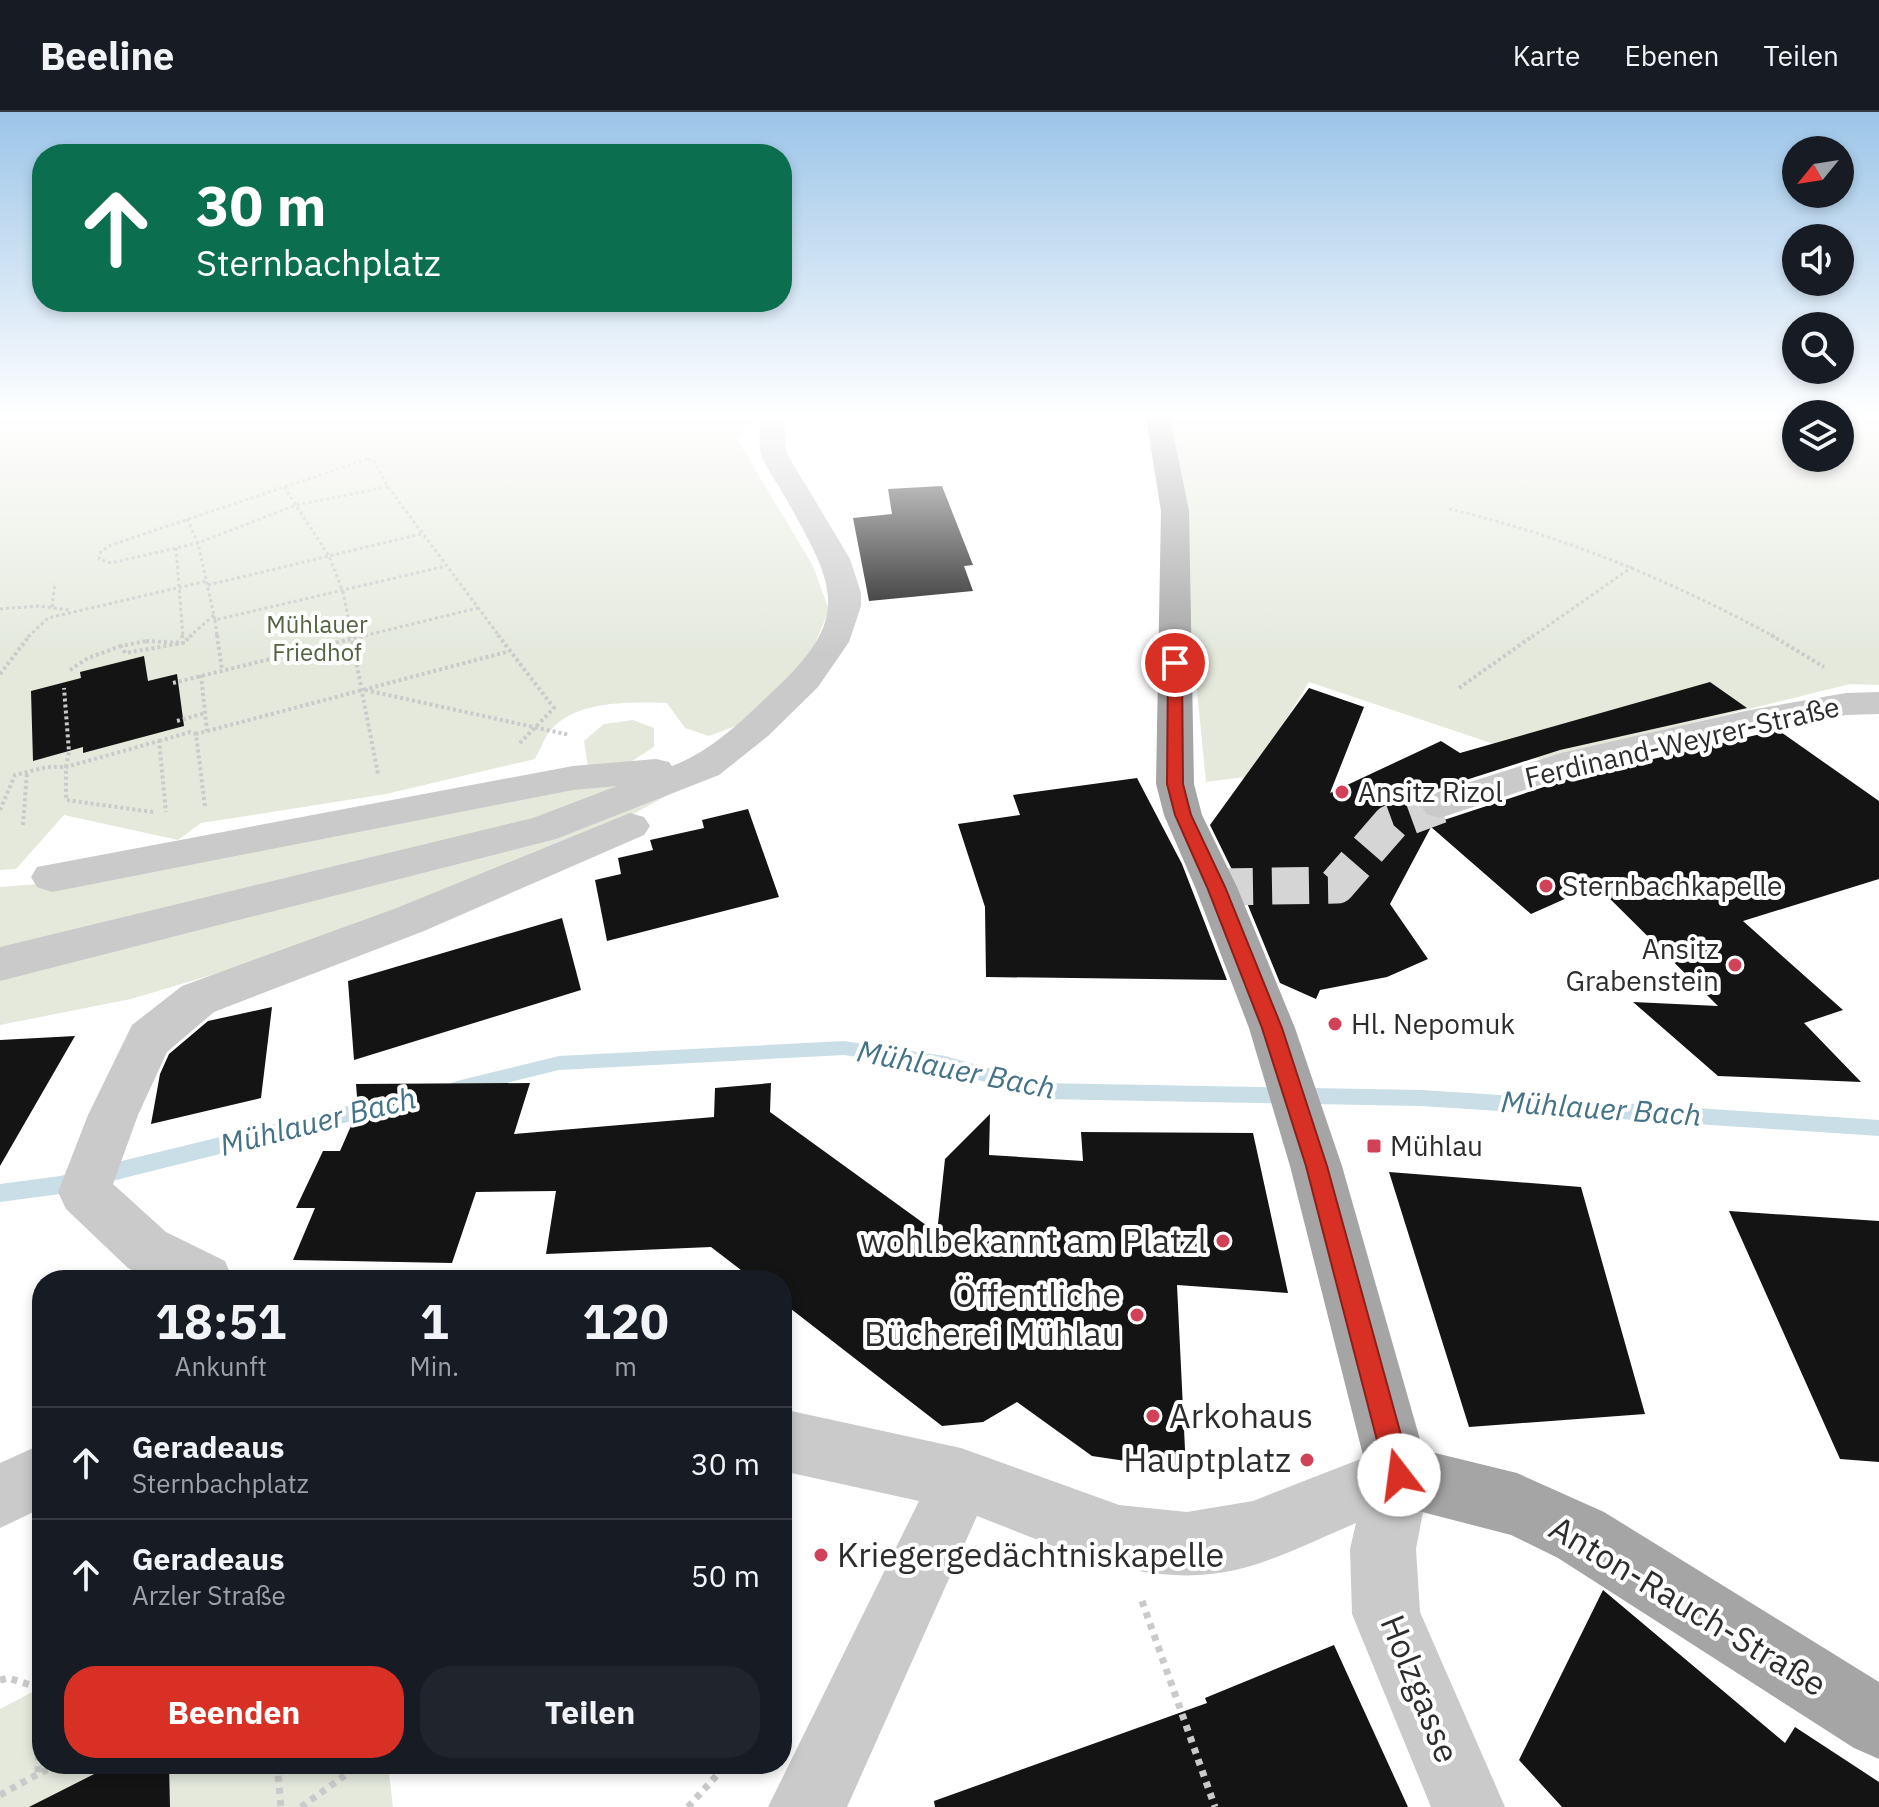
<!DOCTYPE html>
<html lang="de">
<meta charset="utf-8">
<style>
body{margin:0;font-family:"IBM Plex Sans",sans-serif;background:#20242c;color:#f1f3f6;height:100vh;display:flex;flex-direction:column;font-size:30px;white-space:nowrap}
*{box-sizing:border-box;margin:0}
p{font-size:26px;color:#9ea1a6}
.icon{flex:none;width:44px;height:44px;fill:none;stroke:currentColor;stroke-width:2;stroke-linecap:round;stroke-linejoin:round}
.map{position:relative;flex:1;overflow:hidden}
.drawer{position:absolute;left:32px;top:1158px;width:760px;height:504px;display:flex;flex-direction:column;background:#171b24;border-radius:32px;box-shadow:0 4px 12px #0003}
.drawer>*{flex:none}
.banner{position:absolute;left:32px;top:32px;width:760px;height:168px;border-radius:32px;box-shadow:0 4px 12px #0003;background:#0b6e4f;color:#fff;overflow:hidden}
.needle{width:52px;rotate:240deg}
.controls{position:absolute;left:1782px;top:24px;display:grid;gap:16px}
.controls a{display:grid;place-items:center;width:72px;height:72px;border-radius:50%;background:#171b24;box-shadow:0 4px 12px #0003;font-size:40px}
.pin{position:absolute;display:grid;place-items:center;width:68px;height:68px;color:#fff;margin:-34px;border:4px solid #fff;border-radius:50%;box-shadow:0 2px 8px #0007}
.me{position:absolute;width:88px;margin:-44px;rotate:345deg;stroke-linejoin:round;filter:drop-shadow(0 0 6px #0008)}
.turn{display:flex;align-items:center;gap:28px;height:168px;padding:0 32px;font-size:36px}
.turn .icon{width:104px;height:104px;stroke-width:2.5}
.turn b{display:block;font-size:56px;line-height:68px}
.eta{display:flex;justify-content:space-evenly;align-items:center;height:136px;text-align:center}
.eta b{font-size:48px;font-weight:800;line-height:56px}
.cta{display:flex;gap:16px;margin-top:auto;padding:16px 32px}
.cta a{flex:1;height:92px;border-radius:32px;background:#d93025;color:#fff;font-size:32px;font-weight:800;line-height:92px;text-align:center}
.cta a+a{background:#20242c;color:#f1f3f6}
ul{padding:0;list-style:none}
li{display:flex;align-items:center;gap:24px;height:112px;padding:0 32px;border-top:2px solid #363941}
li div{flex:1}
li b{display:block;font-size:30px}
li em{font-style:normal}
header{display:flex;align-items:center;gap:48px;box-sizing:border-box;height:112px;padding:0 40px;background:#171b24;border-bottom:2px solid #363941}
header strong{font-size:38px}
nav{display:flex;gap:44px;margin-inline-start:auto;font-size:28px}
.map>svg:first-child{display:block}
</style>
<header>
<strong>Beeline</strong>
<nav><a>Karte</a><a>Ebenen</a><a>Teilen</a></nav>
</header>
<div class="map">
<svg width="1879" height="1695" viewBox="0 0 1879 1695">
<rect width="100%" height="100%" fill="#fff"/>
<path fill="#e4e9dc" d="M0,305H758L737,327L813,454L829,498L808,548L741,612L709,624L685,616L667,591C631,590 575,588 550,619C544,627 540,638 535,647L386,682L201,711L178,728L64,703L16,757L0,758Z
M1170,305H1796V346H1840V305H1879V573L1850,572L1542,648L1309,570L1251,664L1206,670Z
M633,608L654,616V635L626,653L671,677L668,683L617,711L326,829L131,887L0,913V775L50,771L588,655L584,629L604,612Z
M42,1575V1652H388L393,1695H0V1597Z"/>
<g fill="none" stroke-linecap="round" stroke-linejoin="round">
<path fill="#cadee7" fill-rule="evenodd" d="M844,929L945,944L1041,971L1422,978L1879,1008V1024L1422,994L1041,987L945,958L844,943L559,958L457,983L451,981L448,976L451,971L457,969L559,944Z
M376,987L382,990L385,995L382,1000L376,1003L60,1082L0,1090V1072L60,1064Z"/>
</g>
<path fill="#141414" d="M942,374L973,453L964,454L973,479L869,489L853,406L892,402L888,377Z
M144,544L148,569L177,562L184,614L83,641V635L33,649L31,579L81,566L80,560Z
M1710,570L1747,596L1560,638L1425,681L1418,694L1425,705L1441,709L1571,666L1778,618L1879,689V767L1743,809L1843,898L1804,911L1861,970L1718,964L1633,890L1718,894L1596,773L1531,802L1431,715L1390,792L1428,847L1387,865L1320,878L1316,887L1280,871L1240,774L1210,713L1309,576L1364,595L1330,681L1441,629L1460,641Z
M1137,666L1182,752L1227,868L986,865L985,795L958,712L1020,703L1013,683Z
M748,697L779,785L607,829L595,768L621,762L618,746L653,738L650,728L704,716L702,708Z
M562,806L581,878L354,948L348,869Z
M272,895L261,986L151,1012L160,962L169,942L208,909Z
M75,924L0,1054V928Z
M530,971L514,1022L714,1005L715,976L771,971L770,1000L937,1121L945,1047L990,1002L989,1043L1083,1049L1081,1020L1253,1021L1288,1181L1177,1173L1186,1358L1092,1344L1017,1290L983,1310L942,1314L782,1190V1168H754L711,1135L546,1142L556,1079L476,1080L452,1151L293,1148L315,1096H296L323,1039H340L358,998L356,972Z
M1389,1060L1581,1075L1645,1302L1469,1315Z
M1729,1099L1879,1109V1350L1840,1347Z
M1603,1478L1785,1631L1795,1615L1879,1670V1695H1562L1519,1648Z
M1334,1533L1408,1695H935L934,1689L1207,1591L1205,1586Z
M114,1652H169L170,1695H29Z"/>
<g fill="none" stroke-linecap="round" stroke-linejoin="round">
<path stroke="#d5d5d5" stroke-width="37" stroke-dasharray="37 19" stroke-linecap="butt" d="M1216,775L1337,773L1391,711L1440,693"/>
<path stroke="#cacaca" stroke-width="3" stroke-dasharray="3 3" stroke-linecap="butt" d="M368,347L374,349L388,375L296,393L198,431L111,451L99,447L101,439L111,433Z
M284,375L329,444L343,480L352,525
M388,375L500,525
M1449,397C1565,424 1671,469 1775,525
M187,407L198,431L215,508L446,454
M176,436L183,525
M208,473L421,422
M52,495L55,471
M0,497L39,494L69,498
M215,508L217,525
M28,525L48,506L207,469
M189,525L214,503
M359,525L478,496
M1532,525L1632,455"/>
<path stroke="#cacaca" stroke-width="4" stroke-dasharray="3 3" stroke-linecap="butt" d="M182,523L183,531L192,523
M217,523L222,558
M351,523L378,662
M498,523L554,596L519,632
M1771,523L1824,555
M146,529L183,531L125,541L121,534Z
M70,558L88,546L121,534
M0,562L30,523
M201,563L207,619
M173,571L367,523
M1459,576L1534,523
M365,578L570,623
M177,609L205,601
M159,629L190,620L196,622
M205,694L196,622L510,539
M0,698L15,663L47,655H66L69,640L64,576
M153,700L66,688V655L159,629L166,700
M23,713L27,660"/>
<path stroke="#cacaca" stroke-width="7" stroke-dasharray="6 6" stroke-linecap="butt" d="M1142,1489L1215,1695
M0,1568L8,1566L40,1576L38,1662L59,1652
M277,1652L281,1695
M0,1683L38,1662
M301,1695L358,1654
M688,1695L727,1652"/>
<path fill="#cacaca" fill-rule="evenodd" d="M761,305H785L786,340L850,447L861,481V494L849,530L818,575L768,624L719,663L556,727L0,869V835L533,706L617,674L573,678L52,780L37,775L31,765L37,755L573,654L656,647L669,650L672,654C710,640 741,610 770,582C855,505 835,474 785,385C778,371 766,357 761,342C758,332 760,316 761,305Z
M1879,580V602L1846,603L1745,621L1570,663L1440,706L1426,702L1421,693L1426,684L1561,641L1745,599L1846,581Z
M630,701L644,705L650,714L644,723L424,819L214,900L167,940L138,1003L113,1072L166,1120L225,1149L233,1168H150L128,1156L66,1097L58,1080L88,1003L132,913L182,874L394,797Z
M782,1297L961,1336L1119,1393L1187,1400L1253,1389L1399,1332L1421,1341L1430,1363L1416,1437L1420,1500L1505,1695H1431L1352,1502L1350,1437L1356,1411C1323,1425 1289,1442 1254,1453C1153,1484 1069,1439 977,1404L847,1695H768L919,1389L782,1359Z
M42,1332V1396L0,1416V1351Z"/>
<path fill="#a5a5a5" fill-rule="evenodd" d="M1146,305H1170L1189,399L1194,672L1202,703L1237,775L1295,916L1342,1054L1423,1338L1517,1361L1604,1400L1879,1570V1647L1854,1636L1558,1446L1511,1423L1399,1394L1377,1385L1368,1363L1290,1054L1249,916L1195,775L1164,703L1156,672L1161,399Z"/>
</g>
<linearGradient id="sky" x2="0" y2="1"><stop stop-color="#9cc5e8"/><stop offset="0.56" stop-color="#fff"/><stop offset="1" stop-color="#fff" stop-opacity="0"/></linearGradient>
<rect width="1879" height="542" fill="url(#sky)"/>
<path fill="#d93025" stroke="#8d1f18" stroke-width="2" d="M1175,546L1182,551L1183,672L1191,703L1225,775L1282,916L1327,1054L1412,1363L1409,1372L1399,1376L1390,1372L1386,1363L1306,1054L1262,916L1207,775L1175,703L1167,672L1168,551Z"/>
<g fill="#d14259" stroke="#fff" stroke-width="3">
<circle cx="1342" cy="680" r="8"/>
<circle cx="1546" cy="774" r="8"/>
<circle cx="1735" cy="853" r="8"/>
<circle cx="1335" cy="912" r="8"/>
<rect x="1366" y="1026" width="16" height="16" rx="4"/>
<circle cx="1223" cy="1129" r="8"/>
<circle cx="1137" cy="1203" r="8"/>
<circle cx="1153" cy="1304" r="8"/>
<circle cx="1307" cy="1348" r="8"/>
<circle cx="821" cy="1443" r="8"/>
</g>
<g text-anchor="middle" stroke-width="8" stroke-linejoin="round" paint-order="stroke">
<g font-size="24" fill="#546340" stroke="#fff">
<text x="317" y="521">Mühlauer<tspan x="317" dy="28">Friedhof</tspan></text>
</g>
<g font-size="28" fill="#2d2d2d" stroke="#fff">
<text transform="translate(1682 630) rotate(-13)" y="10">Ferdinand-Weyrer-Straße</text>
</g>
<g font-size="28" fill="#2d2d2d" stroke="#fff" text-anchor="start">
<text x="1358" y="690">Ansitz Rizol</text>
<text x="1562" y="784">Sternbachkapelle</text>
<text x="1719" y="847" text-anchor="end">Ansitz<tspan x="1719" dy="32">Grabenstein</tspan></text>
<text x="1351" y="922">Hl. Nepomuk</text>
<text x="1390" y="1044">Mühlau</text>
</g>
<g font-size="30" font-style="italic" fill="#447286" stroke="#fff">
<text transform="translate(956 958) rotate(11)" y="10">Mühlauer Bach</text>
<text transform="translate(1601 997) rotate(4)" y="10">Mühlauer Bach</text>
<text transform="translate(318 1010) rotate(-14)" y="10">Mühlauer Bach</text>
</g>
<g font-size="34" fill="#2d2d2d" stroke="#fff" text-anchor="end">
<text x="1207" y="1141">wohlbekannt am Platzl</text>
<text x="1121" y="1195">Öffentliche<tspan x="1121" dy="39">Bücherei Mühlau</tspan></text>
<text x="1169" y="1316" text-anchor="start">Arkohaus</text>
<text x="1291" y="1360">Hauptplatz</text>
<text x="837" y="1455" text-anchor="start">Kriegergedächtniskapelle</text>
</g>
<g font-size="34" fill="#2d2d2d" stroke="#fff">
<text transform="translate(1688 1494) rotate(31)" y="12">Anton-Rauch-Straße</text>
<text transform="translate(1420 1577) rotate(68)" y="12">Holzgasse</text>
</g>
</g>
</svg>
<div class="controls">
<a><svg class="needle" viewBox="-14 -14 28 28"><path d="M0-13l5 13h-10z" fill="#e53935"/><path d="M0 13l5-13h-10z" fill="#9ea1a6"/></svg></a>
<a><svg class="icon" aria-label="sound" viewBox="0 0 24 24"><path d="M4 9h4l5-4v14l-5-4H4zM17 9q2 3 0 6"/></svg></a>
<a><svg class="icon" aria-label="search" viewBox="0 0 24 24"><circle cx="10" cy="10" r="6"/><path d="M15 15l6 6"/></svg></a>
<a><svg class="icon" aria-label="layers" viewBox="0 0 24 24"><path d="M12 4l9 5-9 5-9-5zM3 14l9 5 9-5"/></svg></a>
</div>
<div class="pin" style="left:1175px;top:551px;background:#d93025"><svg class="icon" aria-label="arrive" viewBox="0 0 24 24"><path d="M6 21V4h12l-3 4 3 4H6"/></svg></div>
<svg class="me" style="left:1399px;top:1363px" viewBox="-20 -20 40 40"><circle r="19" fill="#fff"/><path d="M0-13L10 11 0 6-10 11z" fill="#d93025"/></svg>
<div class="banner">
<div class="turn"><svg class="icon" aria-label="ahead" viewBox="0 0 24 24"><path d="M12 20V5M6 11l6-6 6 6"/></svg><div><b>30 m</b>Sternbachplatz</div></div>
</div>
<section class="drawer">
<div class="eta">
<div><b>18:51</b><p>Ankunft</p></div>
<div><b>1</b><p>Min.</p></div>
<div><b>120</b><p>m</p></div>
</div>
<ul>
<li><svg class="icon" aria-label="ahead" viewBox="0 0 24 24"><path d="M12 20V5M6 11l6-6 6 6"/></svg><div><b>Geradeaus</b><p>Sternbachplatz</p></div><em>30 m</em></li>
<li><svg class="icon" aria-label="ahead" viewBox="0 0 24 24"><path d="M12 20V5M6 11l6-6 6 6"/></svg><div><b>Geradeaus</b><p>Arzler Straße</p></div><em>50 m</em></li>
</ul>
<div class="cta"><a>Beenden</a><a>Teilen</a></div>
</section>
</div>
